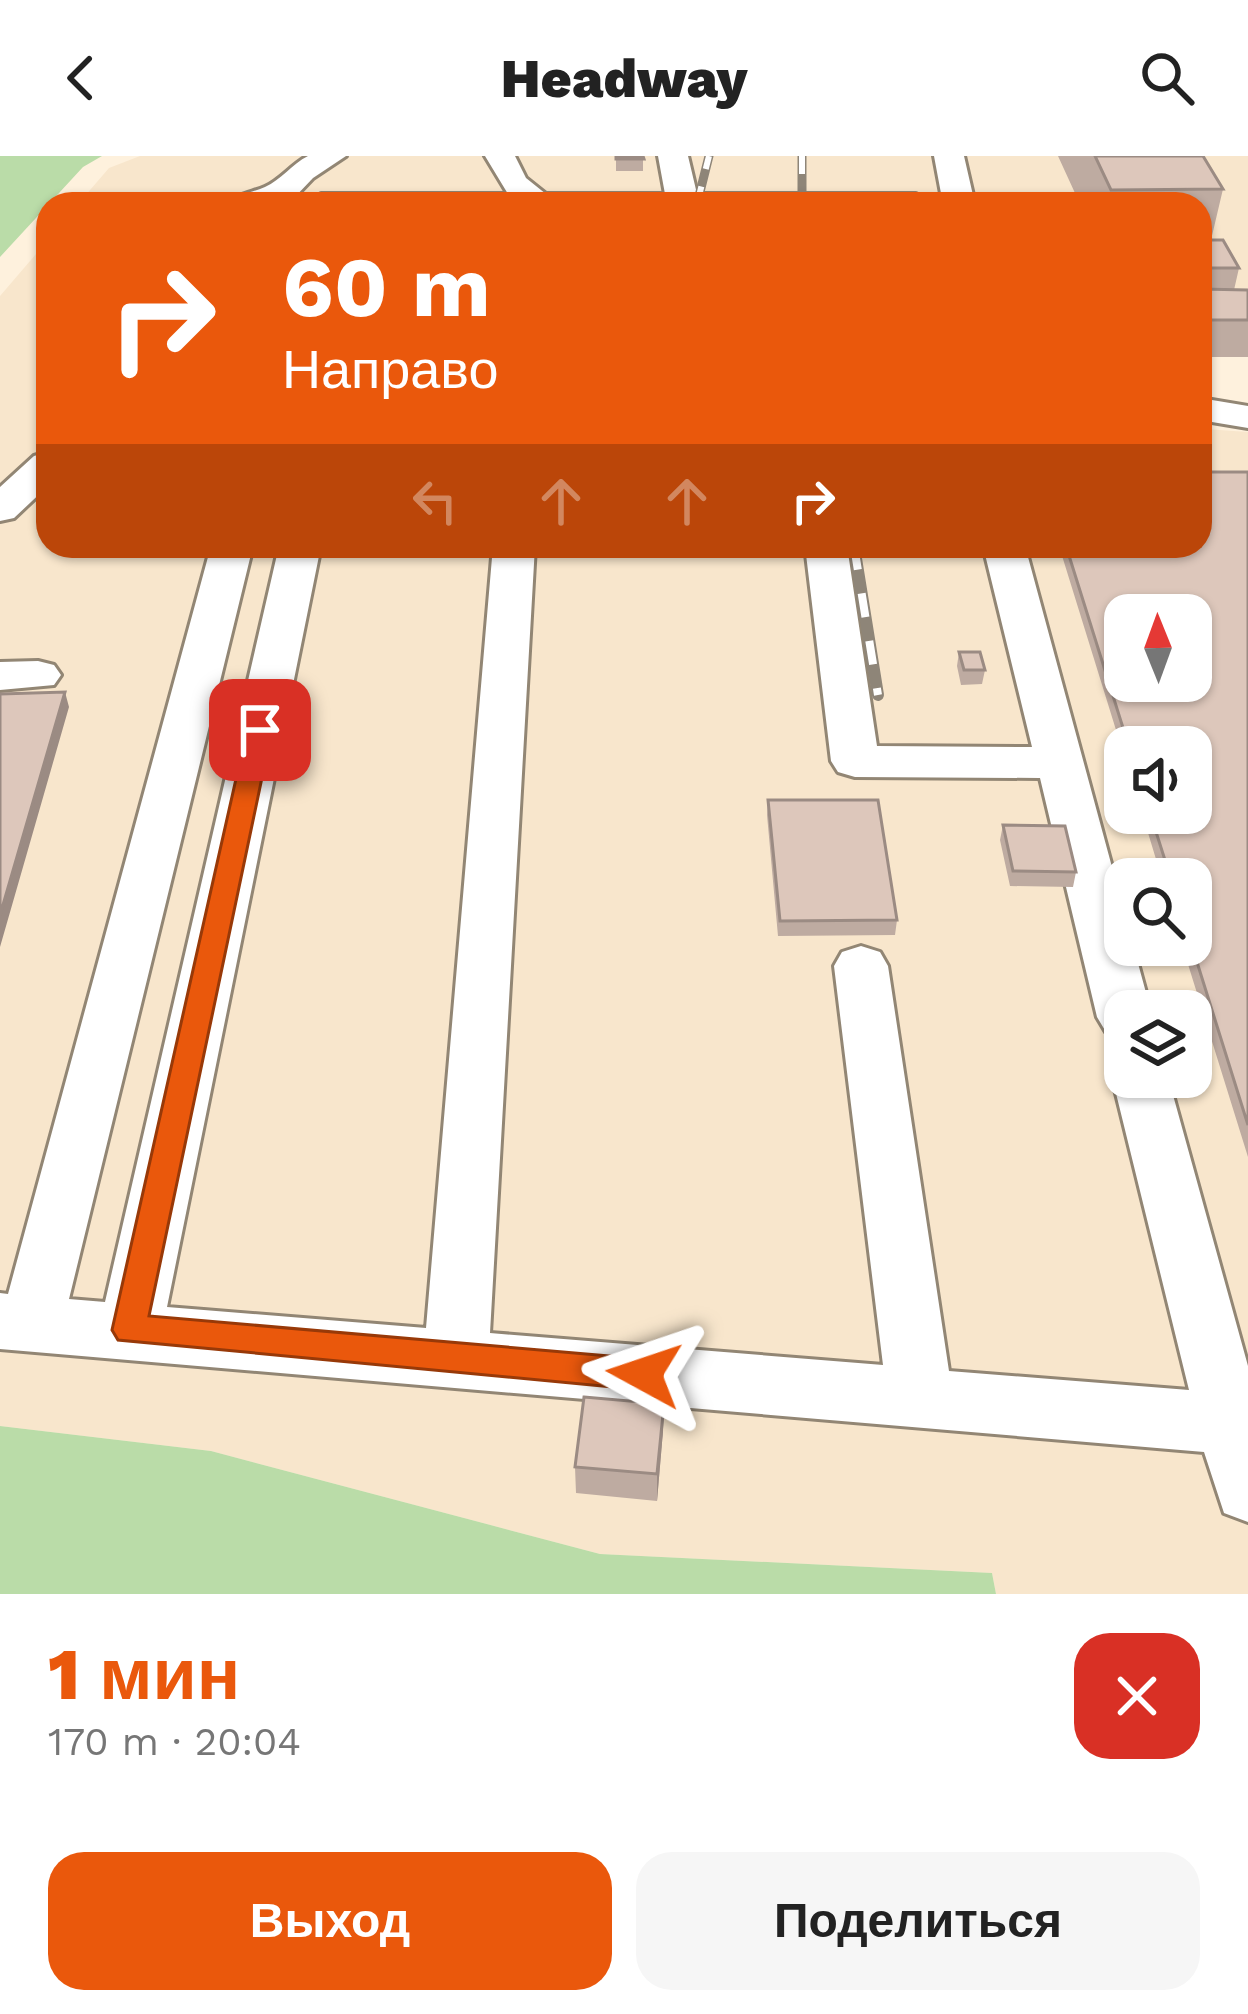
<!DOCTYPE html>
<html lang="ru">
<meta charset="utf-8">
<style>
body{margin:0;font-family:"Work Sans",sans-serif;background:#f6f6f6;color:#222;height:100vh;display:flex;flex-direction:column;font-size:45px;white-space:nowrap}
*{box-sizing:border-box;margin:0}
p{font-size:39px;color:#767676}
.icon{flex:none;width:66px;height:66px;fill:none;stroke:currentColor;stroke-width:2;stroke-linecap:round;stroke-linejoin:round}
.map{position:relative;height:1438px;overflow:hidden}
.side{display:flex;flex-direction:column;background:#fff;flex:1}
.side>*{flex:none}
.top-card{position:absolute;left:36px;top:36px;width:1176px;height:366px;border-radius:36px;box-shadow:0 3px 9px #0004;background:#ea580c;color:#fff;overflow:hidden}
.needle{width:78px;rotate:359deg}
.tools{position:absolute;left:1104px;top:438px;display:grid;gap:24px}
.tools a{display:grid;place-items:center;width:108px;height:108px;border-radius:24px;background:#fff;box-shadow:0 3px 9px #0004;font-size:60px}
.pin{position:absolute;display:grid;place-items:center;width:102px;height:102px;color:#fff;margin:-51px;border-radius:24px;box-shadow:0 6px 18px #0006}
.me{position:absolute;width:132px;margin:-66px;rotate:275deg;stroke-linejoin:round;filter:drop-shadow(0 0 9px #0008)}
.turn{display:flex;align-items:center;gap:42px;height:252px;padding:0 48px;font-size:54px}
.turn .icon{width:156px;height:156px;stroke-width:2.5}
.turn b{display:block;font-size:84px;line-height:102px}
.lanes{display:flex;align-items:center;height:114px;padding:0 48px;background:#0003;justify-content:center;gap:60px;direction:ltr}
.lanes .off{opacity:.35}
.round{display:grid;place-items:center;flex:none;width:126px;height:126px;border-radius:36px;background:#f6f6f6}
.head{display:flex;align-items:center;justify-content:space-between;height:204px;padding:0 48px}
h1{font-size:72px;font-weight:800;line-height:90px;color:#ea580c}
.action{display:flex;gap:24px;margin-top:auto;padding:24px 48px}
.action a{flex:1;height:138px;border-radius:36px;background:#ea580c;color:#fff;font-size:48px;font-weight:800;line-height:138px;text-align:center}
.action a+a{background:#f6f6f6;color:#222}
header{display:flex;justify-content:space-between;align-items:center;height:156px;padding:0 48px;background:#fff;font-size:54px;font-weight:800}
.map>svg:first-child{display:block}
</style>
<header><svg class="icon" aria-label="back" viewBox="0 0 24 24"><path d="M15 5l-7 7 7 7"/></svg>Headway<svg class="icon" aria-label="search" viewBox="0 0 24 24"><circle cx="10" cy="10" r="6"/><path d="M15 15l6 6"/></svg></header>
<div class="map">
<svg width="1248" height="1438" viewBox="0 0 1248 1438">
<rect width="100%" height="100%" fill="#fef1dd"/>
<path fill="#f8e6cc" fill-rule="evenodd" d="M140,0H1248V201H1200V48H78L109,12Z
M48,84V390H1200V232L1205,273L1248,276V1438H996L992,1417L600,1398L211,1295L0,1270V140ZM1125,459H1191V525H1125ZM1125,591H1191V657H1125ZM1125,723H1191V789H1125ZM1125,855H1191V921H1125Z"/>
<path fill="#badca8" d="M0,0H102L83,11L0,101Z
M0,1270L211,1295L600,1398L992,1417L996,1438H0Z"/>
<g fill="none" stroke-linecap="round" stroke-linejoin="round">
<defs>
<path id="minor" d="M308,0H346L313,22L293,43L277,48H228C239,37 251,37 265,31C281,24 292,8 308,0Z
M485,0H515L526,22L546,38H665L658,0H688L697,38H916L932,48H305L321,38H508Z
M934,0H964L975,48H943Z
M1200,242L1248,250V272L1200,264Z
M48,296V330L14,362L0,365V331L34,300Z
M211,390H253L69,1143L105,1146L279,390H321L167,1151L426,1172L493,390H535L490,1177L883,1209L834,810L842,796L861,790L880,796L888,810L949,1215L1189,1234L1112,921L1125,904V921H1168L1248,1210V1366L1224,1357L1204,1296L0,1193V1137L8,1138Z
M805,390H847L877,590L1032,591L983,390H1025L1125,759V789H1133L1151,855H1125V882L1106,876L1097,861L1040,622L855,621L838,616L831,605Z
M38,505L54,509L61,519L54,529L0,534V506Z"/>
</defs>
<use href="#minor" stroke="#928674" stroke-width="6"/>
<use href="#minor" fill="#fff" fill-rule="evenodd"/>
<defs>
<path id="rail-far1" d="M802,0V48
M697,48L709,0"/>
<path id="rail" d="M854,390L878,539"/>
</defs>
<use href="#rail-far1" stroke="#8e8578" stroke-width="9"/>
<use href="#rail" stroke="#8e8578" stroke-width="12"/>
<use href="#rail-far1" stroke="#fff" stroke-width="6" stroke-dasharray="18" stroke-linecap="butt"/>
<use href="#rail" stroke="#fff" stroke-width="8" stroke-dasharray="24" stroke-linecap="butt"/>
</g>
<path fill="#beaba1" d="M616,0H643V15H616Z
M1058,0H1203L1223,33L1211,84L1239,112L1234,134H1248V201H1200V48H1080Z
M1248,316V1001L1182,789H1191V723H1162L1142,657H1191V591H1125V603L1059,390H1200Z
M959,496L985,514L982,528L961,529L957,510Z
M768,644L897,764L895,779L778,780L767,659Z
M1003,669L1076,716L1073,731L1010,730L1000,684Z
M663,1275L657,1345L576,1337L575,1311Z"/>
<path fill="#9b8b83" d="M65,536L69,551L0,791V759Z
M664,1248L663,1275L657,1345V1318Z"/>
<path fill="#ddc7bb" stroke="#9b8b83" stroke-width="3" fill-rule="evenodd" d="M616,0H643L644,3H616Z
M1095,0H1203L1223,33L1111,34Z
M1200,84H1223L1239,112H1200Z
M1200,133L1248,134V164H1200Z
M1200,316H1248V969L1191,787V723H1171L1150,657H1191V591H1129L1066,390H1200ZM1125,459H1191V525H1125Z
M959,496H980L985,514H964Z
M65,536L0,759V538Z
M768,644H878L897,764L780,765Z
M1003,669L1065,670L1076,716L1013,715Z
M584,1241L664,1248L657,1318L575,1311Z"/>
<path fill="#ea580c" stroke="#983908" stroke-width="3" d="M260,566L272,574L149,1160L644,1203L656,1207L661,1218L656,1229L644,1234L118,1184L112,1174L247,574Z"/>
</svg>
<div class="tools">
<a><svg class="needle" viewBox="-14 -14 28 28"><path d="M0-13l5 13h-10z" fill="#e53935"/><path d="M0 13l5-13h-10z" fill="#767676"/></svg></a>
<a><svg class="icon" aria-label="sound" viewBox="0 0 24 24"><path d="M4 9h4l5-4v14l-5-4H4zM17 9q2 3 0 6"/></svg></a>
<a><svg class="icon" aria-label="search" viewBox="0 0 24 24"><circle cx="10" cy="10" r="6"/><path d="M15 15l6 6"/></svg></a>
<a><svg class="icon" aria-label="layers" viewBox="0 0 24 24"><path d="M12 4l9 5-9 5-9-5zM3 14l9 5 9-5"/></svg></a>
</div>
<div class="pin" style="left:260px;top:574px;background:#d93025"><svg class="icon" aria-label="arrive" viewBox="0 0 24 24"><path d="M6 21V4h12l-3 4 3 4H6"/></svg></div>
<svg class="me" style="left:644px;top:1218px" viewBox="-20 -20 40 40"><path d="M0-17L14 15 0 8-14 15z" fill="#ea580c" stroke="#fff" stroke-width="4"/></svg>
<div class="top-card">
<div class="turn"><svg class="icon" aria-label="right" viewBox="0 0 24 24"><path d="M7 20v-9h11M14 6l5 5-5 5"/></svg><div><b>60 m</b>Направо</div></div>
<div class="lanes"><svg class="icon off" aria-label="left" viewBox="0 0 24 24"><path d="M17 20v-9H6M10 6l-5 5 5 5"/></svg><svg class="icon off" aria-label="ahead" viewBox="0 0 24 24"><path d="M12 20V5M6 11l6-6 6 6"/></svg><svg class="icon off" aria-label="ahead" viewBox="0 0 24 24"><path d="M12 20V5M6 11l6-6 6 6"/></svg><svg class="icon" aria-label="right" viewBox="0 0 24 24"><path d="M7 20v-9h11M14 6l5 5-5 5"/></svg></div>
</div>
</div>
<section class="side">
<div class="head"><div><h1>1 мин</h1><p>170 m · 20:04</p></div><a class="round" style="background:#d93025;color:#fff"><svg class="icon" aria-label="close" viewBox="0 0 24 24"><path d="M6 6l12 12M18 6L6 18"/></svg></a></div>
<div class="action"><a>Выход</a><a>Поделиться</a></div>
</section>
